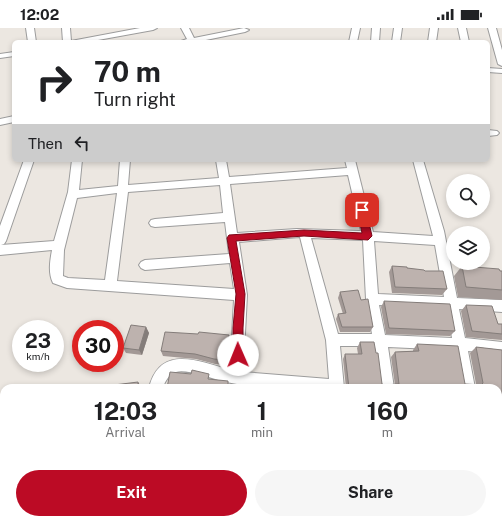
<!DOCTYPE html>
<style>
body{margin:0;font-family:"Public Sans",sans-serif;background:#f6f6f6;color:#202124;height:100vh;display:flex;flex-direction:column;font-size:15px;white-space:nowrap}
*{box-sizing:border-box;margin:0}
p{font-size:13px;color:#757577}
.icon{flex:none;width:22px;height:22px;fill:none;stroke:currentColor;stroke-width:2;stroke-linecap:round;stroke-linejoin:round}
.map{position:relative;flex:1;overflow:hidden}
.panel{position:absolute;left:0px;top:356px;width:502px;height:140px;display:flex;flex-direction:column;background:#fff;border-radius:12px 12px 0 0;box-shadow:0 2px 6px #0003}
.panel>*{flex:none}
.hud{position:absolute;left:12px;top:12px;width:478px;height:122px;border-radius:6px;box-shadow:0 2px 6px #0003;background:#fff;color:#202124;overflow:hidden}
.buttons{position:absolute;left:446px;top:146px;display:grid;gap:8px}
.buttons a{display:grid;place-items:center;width:44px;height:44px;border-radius:50%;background:#fff;box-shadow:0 2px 6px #0003;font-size:20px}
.speed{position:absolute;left:12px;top:292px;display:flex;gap:8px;font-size:20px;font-weight:700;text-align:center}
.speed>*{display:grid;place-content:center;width:52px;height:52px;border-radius:50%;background:#fff;box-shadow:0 2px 6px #0003;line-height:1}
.speed small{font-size:10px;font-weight:400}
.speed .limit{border:6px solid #d22;background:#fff;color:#111}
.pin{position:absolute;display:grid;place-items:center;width:34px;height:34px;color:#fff;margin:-17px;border-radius:8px;box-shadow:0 2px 6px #0006}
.me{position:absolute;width:44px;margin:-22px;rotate:359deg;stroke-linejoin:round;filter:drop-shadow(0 0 3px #0008)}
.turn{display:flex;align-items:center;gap:14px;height:84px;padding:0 16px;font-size:18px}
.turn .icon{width:52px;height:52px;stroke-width:2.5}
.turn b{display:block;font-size:28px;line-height:34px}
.then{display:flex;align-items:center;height:38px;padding:0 16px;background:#0003;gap:8px;font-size:15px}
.eta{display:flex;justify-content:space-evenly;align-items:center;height:68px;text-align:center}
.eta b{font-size:24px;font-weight:700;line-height:28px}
.primary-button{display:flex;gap:8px;margin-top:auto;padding:8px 16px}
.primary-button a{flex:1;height:46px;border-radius:24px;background:#bc0b25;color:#fff;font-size:16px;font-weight:700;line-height:46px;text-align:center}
.primary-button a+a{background:#f6f6f6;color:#202124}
.status{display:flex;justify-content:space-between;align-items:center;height:28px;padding:0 20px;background:#fff;direction:ltr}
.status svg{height:11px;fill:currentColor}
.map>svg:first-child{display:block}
</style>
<div class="status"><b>12:02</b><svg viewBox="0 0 49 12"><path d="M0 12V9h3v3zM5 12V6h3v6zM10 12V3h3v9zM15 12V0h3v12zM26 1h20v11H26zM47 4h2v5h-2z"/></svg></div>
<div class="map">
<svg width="502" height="496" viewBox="0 0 502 496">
<rect width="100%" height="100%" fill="#ece7e1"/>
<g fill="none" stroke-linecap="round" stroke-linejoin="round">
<defs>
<path id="street" d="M26,0H34L36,14H28Z
M62,0H70L71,13L140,0H157L153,2L87,14H63Z
M181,0H189L194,10L244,0L249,2L245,4L196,14H178L187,11Z
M352,0H360L357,14H349Z
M372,0H380L379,14H371Z
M394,0H402L400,14H392Z
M430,0H438L436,14H428Z
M458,0H466L469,14H461Z
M488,0H496L502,22V38L498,36Z
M14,24V28L0,30V26Z
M488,40L502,41V45L488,44Z
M14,88V94L0,97V91Z
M488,102L497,103L499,105L497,107L488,108Z
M24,132H34L6,213L4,216L1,217L54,213L68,164L72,132H82L79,162L118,158L120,132H130L128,157L219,150L216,132H226L229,149L347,140L345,132H355L373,204L433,208L413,132H423L444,203L457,270L502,272V284L459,281L465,310L502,314V326L468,323L475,360H461L454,322L388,319L394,360H380L374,318H340L344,360C302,360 259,363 218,352C208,349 186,341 176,344C169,346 165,353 163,360H149C160,316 198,333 230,342L234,272L67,260L53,255C48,245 50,233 52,222L0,227V198ZM348,147L361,203L297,201L237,205L230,156ZM220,157L223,185L155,191L151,192L149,195L151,198L155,199L225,194L229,226L145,232L141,234L139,237L141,240L145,242L230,235L234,261L117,253L128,164ZM117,165L105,252L68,250L63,248L64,222L77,170ZM300,209L326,312L329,351L243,344L247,267L239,214ZM311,210L363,212L366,271L372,306H338ZM374,213L435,217L444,269L378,266ZM379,277L447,280L452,310L385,307Z
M498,485L502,489V496H487V492H498Z
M130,492H146V496H130Z
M211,492H256L257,496H212Z
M354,492H370L371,496H355Z
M392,492H408V496H392Z"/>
</defs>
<use href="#street" stroke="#9c9c9c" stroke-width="2"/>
<use href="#street" fill="#fff" fill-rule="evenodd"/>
</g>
<path fill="#a39996" d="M392,238L425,243L447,261L442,267L392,265L389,244Z
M462,238L502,243V272L458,269L454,248Z
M340,264L361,272L373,299L370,304H340L336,291L338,286H343L338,270Z
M384,273L455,303L450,308L386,306L381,279Z
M466,277L498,296H502V312L466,309L461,283Z
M146,299L149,305L142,327L126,325L123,320Z
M198,306L229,307V312L226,337L215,336L196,331L163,328L161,323Z
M360,314L382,356L384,357H395L391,329L395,324L413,323V322L417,316L465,356H476L470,325L476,319L502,322V481H498V458H500L498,450V360H346L343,331L345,326H358L357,320Z
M278,492H352V496H300L278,494Z
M418,493L443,496H413V494Z"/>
<path fill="#847d7a" d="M146,299L149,305L142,327L139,322Z
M229,307V312L226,337V332Z
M138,354L142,360H138Z
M122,492H126L125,496H122Z"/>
<path fill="#bdb2ae" stroke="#847d7a" d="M392,238L407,239V240L424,242L425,243H443L447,261L395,259Z
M462,238L499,241L500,243H502V262L466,259Z
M358,262L361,272L368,271L373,299H342L338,286L346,285L340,264Z
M384,273L450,276L455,303L389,300Z
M466,277L492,278L498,296H502V306L472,303Z
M131,297L146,299L139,322L123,320Z
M165,304L198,306L199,304L229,307L226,332L214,331L195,326L161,323Z
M360,314H374L376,325H378L382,356L384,357L399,356L395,324L419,323L417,316L458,318L465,356L481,357L483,355L476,319L502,322V432L498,416V360H349L345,326H362Z
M192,342L209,346L208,351L228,353V360H167L170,344L191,346Z
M138,354V360H113L114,357Z
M293,358L306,360H293Z
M498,458H502V480H498Z
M94,492H122V496H94Z
M279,492H352V496H313L279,493Z
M418,493L443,496H418Z"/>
<path fill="#bc0b25" stroke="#7a0718" d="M362,179L366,182L372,208L368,212L304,208L236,213L245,266L243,300V327L242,330L238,331L234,330L233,327V300L236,266L227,210L229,207L304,202L362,205L357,182Z"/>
</svg>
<div class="buttons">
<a><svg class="icon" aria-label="search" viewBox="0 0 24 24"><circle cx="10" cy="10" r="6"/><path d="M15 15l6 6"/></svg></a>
<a><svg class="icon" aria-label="layers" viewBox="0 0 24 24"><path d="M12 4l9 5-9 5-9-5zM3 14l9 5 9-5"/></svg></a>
</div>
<div class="speed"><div>23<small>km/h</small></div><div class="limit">30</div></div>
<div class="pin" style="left:362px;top:182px;background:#d93025"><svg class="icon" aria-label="arrive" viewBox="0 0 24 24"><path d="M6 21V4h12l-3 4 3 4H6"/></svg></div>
<svg class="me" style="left:238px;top:327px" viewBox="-20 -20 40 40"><circle r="19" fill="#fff"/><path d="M0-13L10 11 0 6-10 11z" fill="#bc0b25"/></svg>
<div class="hud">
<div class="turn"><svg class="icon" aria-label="right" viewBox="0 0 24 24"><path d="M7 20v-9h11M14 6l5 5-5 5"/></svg><div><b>70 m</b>Turn right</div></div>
<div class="then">Then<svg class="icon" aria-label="left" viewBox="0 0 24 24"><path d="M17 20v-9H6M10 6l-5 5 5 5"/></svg></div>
</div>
<section class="panel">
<div class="eta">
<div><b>12:03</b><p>Arrival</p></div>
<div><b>1</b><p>min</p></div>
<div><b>160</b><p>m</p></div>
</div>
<div class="primary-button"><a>Exit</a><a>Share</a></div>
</section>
</div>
